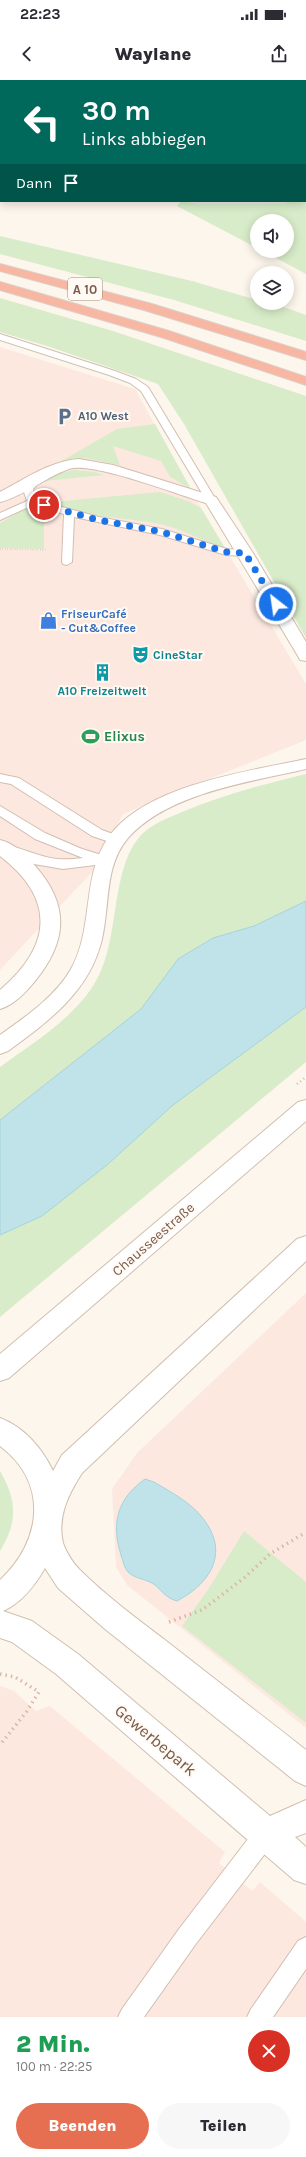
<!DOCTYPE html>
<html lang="de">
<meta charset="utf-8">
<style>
body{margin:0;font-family:Karla,sans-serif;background:#f7f7f7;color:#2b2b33;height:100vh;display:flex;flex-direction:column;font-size:15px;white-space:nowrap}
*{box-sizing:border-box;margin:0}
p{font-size:13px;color:#7c7c81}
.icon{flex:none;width:22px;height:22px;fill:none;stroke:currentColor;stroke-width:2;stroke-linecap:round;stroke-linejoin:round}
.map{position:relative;height:1937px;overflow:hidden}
.details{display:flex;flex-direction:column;background:#fff;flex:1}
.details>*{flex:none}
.banner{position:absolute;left:0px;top:0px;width:306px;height:122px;box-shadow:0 2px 10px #0003;background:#00695c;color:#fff;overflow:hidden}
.fabs{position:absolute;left:250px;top:134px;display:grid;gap:8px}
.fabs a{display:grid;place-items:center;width:44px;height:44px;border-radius:50%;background:#fff;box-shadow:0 2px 10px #0003;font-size:20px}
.pin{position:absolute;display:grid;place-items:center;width:34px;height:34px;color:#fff;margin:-17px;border:2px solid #fff;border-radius:50%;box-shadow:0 1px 4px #0007}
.me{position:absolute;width:44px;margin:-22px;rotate:330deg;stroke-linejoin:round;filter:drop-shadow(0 0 3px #0008)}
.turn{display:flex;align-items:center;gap:14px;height:84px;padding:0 16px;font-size:18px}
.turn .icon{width:52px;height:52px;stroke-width:2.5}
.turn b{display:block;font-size:28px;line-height:34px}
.then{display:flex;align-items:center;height:38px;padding:0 16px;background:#0003;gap:8px;font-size:15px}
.round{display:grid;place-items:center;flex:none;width:42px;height:42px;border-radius:21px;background:#f7f7f7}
.headline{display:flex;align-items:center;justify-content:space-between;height:68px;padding:0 16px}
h1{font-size:24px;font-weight:800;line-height:30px;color:#1e9e55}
.action{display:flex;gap:8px;margin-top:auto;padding:8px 16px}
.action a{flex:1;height:46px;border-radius:24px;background:#e76f51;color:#fff;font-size:16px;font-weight:800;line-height:46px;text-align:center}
.action a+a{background:#f7f7f7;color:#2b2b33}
.status{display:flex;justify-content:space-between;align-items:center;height:28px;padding:0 20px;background:#fff;direction:ltr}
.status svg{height:11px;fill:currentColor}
header{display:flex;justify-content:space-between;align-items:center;height:52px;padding:0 16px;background:#fff;font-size:18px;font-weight:800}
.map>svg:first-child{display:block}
</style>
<div class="status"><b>22:23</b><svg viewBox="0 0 49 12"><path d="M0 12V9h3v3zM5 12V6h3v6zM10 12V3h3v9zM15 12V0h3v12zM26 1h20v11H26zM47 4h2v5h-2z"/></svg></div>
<header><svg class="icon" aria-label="back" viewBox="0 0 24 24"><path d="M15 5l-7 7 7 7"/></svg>Waylane<svg class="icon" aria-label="share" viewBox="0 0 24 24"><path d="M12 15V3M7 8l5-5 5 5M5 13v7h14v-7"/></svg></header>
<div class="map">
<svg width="306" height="1937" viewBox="0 0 306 1937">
<rect width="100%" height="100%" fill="#fdf6ec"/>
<path fill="#fde8e0" d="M0,267L135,309L201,428L306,604V660L123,734L95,789L0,890Z
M306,1213V1648L127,1505L116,1487L112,1409L137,1373Z
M0,1606L14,1611L36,1631L50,1626L225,1772L219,1783L252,1811L260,1802L306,1842V1937H0Z"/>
<path fill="#efe9e4" d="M0,0H306V76L305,78V1H1L0,84Z
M186,121H287L285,124H202Z"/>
<path fill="#d8ecc9" d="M306,76V194L263,171H287V141H257V168L177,126L181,121L202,124H285L287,121H305Z
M0,156L192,201L257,220V223C274,223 290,229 306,235V261L174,220L0,174Z
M0,218L113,251L306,316V558L184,344L158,304L47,266L0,252Z
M155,344L191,409L170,397L161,381L113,366L120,385H119L85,378L58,383L117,349Z
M75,390L94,392L104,395L45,401L56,394Z
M160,412L188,421L201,428L225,468C205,462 188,452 168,446C144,440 120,439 96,435C81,433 66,427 52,422Z
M28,429L44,433V469L0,468V443L21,431Z
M306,694V821L254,846L213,858L178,879L141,929L0,1040V987C33,963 71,940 93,906C122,863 108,790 142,754C152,744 168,738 182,732C222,715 264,704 306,694Z
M306,927V982L0,1237V1155L42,1136L107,1085L173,1025Z
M0,1391C17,1420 18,1442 0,1471Z
M244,1451L306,1502V1643L182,1546L209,1508Z"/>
<path fill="#bfe3e8" stroke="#a5d3da" d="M306,821V927L173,1025L107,1085L42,1136L0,1155V1040L141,929L178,879L213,858L254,846Z
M145,1399L154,1402C169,1411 190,1422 201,1436C230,1470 213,1502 177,1521C166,1518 163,1512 155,1505C147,1499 135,1499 128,1492C124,1488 123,1480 121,1475C111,1443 117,1419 145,1399Z"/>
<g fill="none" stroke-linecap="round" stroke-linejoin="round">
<defs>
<path id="service" d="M0,254L115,291L136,299L148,307L216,420L215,422L211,423L206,420L141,311L130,303L109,295L0,260Z
M40,393L45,396L33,409L36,420L99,437L162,449L227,469L245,470L250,473L245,476L226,475L160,455L74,437L72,482L67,485L63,484L62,482L64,434L33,425L0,440V433L27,421L23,409L37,394Z
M0,694L19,698L102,750L121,757L123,760L116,764L92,756L11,704L0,702Z
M0,726L45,753L82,769L108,777L110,780L103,784L63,789L34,784L2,772L0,769L2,766L7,765C39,773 47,783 83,778L35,759L0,736Z
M266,1743L274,1746L277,1754L274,1762L195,1865L144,1937H118L122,1929L179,1849L258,1746Z
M306,1857V1889L273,1937H247L251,1929L298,1861Z"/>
<path id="minor" d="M97,0H107V1H97Z
M79,379L113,385L216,417L253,473L306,562V581L300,580L298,576L206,423C179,415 91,381 69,389C46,397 22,417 0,422V412C25,399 50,381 79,379Z
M306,679V689C250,702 168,713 128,758C104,786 110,825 102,859C90,911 49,941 8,971L0,974V955C25,937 55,917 71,889C96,845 79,789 115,749C156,704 249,691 306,679Z
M0,760C14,763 27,776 36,787C70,826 67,862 35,901C26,912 14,925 0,929V910C52,866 56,819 0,776Z"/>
<path id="tertiary" d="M306,1020V1041L9,1298L0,1301V1274L298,1022Z
M306,1156V1181L82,1393C68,1415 57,1437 63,1463C66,1472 73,1483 79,1489C105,1515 136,1538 165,1560C212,1597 259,1633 306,1670V1706L295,1701L105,1549L58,1508L45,1488C35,1505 22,1523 3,1531L32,1541L78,1574L270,1736L306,1720V1753L295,1757L306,1767V1804L294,1800L56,1594L12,1562L0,1558V1500C42,1461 49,1403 0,1366V1338C24,1347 42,1368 53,1391L62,1375L297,1159Z"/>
<path id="motorway" d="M0,184L152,224L306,272V280L144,230L0,191Z
M0,202L169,251L306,297V305L161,257L0,210Z"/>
</defs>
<use href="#service" stroke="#d1beb0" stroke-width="2"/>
<use href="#minor" stroke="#d1beb0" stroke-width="2"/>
<use href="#tertiary" stroke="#d1beb0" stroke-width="2"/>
<use href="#motorway" stroke="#dad1cd" stroke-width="2"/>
<path stroke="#d9b8a5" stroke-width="1" stroke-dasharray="0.5 1.5" stroke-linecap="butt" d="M236,0L238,1
M305,56L306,54"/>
<path stroke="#d9b8a5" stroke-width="1.5" stroke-dasharray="0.5 2" stroke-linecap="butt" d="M0,469L47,470"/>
<path stroke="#d9b8a5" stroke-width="2.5" stroke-dasharray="1 3" stroke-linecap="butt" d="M297,1004L306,997"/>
<path stroke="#d9b8a5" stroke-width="3.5" stroke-dasharray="1.5 4" stroke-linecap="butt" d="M169,1542L202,1530L244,1498L270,1474L303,1454
M0,1594L15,1597L39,1612L27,1631L0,1665"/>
<use href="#service" fill="#fff" fill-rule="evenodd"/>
<use href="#minor" fill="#fff" fill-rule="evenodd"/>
<use href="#tertiary" fill="#fff" fill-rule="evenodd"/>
<use href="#motorway" fill="#f7b7a3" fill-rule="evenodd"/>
</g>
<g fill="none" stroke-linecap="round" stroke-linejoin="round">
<path stroke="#1a73e8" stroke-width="7" stroke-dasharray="0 12.6" d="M44,425L98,440L162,452L226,472L245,473L276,524"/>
</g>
<defs>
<symbol id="parking-bare" viewBox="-9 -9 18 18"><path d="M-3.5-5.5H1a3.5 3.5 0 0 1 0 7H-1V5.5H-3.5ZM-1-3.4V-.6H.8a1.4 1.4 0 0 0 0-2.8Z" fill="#5c6f8a" stroke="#fffaf3" stroke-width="2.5" paint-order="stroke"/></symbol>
<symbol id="shop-bare" viewBox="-9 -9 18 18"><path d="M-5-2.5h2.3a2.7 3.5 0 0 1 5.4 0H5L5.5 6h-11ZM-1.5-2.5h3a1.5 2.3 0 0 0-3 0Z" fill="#3f7fe0" stroke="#fffaf3" stroke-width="2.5" paint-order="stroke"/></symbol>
<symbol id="theatre-bare" viewBox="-9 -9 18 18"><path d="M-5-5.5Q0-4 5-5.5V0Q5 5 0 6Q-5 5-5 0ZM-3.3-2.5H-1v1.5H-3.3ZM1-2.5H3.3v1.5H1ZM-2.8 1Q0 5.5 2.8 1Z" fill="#0f9aa8" stroke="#fffaf3" stroke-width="2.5" paint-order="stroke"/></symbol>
<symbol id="building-bare" viewBox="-9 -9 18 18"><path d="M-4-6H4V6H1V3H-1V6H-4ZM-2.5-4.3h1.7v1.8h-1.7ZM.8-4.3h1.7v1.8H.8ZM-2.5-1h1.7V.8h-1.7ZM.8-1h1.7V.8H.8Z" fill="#0f9aa8" stroke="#fffaf3" stroke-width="2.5" paint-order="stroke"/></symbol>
<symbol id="stadium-bare" viewBox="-9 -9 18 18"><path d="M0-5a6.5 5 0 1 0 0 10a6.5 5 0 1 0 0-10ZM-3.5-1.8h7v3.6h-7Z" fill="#2e9e5b" stroke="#fffaf3" stroke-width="2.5" paint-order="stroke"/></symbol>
</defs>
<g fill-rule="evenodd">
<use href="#parking-bare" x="52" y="324" width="25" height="25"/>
<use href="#shop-bare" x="36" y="528" width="25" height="25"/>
<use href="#theatre-bare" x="128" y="562" width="25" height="25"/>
<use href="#building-bare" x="90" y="580" width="25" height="25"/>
<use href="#stadium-bare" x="78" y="644" width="25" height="25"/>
</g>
<g text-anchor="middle" stroke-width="4" stroke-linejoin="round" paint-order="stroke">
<g font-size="12" font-weight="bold" fill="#4e5e75" stroke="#fffaf3" text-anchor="start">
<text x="78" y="340">A10 West</text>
</g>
<g font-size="12" font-weight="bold" fill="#366cbe" stroke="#fffaf3" text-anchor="start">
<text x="61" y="538">FriseurCafé<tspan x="61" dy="14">- Cut&amp;Coffee</tspan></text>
</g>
<g font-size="12" font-weight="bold" fill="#0d838f" stroke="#fffaf3" text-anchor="start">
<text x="153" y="579">CineStar</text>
<text x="102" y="615" text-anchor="middle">A10 Freizeitwelt</text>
</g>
<rect fill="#fffaf3" stroke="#a28b7f" stroke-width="1" x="68" y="198" width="34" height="22" rx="3"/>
<g font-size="13" font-weight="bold" fill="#7a5c4d">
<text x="85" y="214">A 10</text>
</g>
<g font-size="14" font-weight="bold" fill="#27864d" stroke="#fffaf3" text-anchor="start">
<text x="104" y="661">Elixus</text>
</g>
<g font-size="14" fill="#7a5c4d" stroke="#fffaf3">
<text transform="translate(153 1159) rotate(-41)" y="5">Chausseestraße</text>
</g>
<g font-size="17" fill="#7a5c4d" stroke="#fffaf3">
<text transform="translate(156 1660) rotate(40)" y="6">Gewerbepark</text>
</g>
</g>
</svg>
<div class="fabs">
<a><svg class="icon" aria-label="sound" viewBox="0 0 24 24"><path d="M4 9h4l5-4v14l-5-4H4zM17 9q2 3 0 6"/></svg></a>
<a><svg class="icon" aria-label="layers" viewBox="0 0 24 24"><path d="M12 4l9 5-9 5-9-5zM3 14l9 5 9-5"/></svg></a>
</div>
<div class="pin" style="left:44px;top:425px;background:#d93025"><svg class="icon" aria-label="arrive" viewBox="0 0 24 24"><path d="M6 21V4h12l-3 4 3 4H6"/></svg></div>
<svg class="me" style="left:276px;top:524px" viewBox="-20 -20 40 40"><circle r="17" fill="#1a73e8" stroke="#fff" stroke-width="3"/><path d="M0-11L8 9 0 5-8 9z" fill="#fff"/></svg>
<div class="banner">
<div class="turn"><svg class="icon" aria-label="left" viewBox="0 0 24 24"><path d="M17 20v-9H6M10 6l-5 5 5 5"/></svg><div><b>30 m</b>Links abbiegen</div></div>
<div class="then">Dann<svg class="icon" aria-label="arrive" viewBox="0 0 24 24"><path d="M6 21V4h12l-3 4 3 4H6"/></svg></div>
</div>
</div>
<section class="details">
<div class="headline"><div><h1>2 Min.</h1><p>100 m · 22:25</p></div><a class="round" style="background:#d93025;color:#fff"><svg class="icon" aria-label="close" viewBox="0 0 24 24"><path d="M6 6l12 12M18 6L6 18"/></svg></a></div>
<div class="action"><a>Beenden</a><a>Teilen</a></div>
</section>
